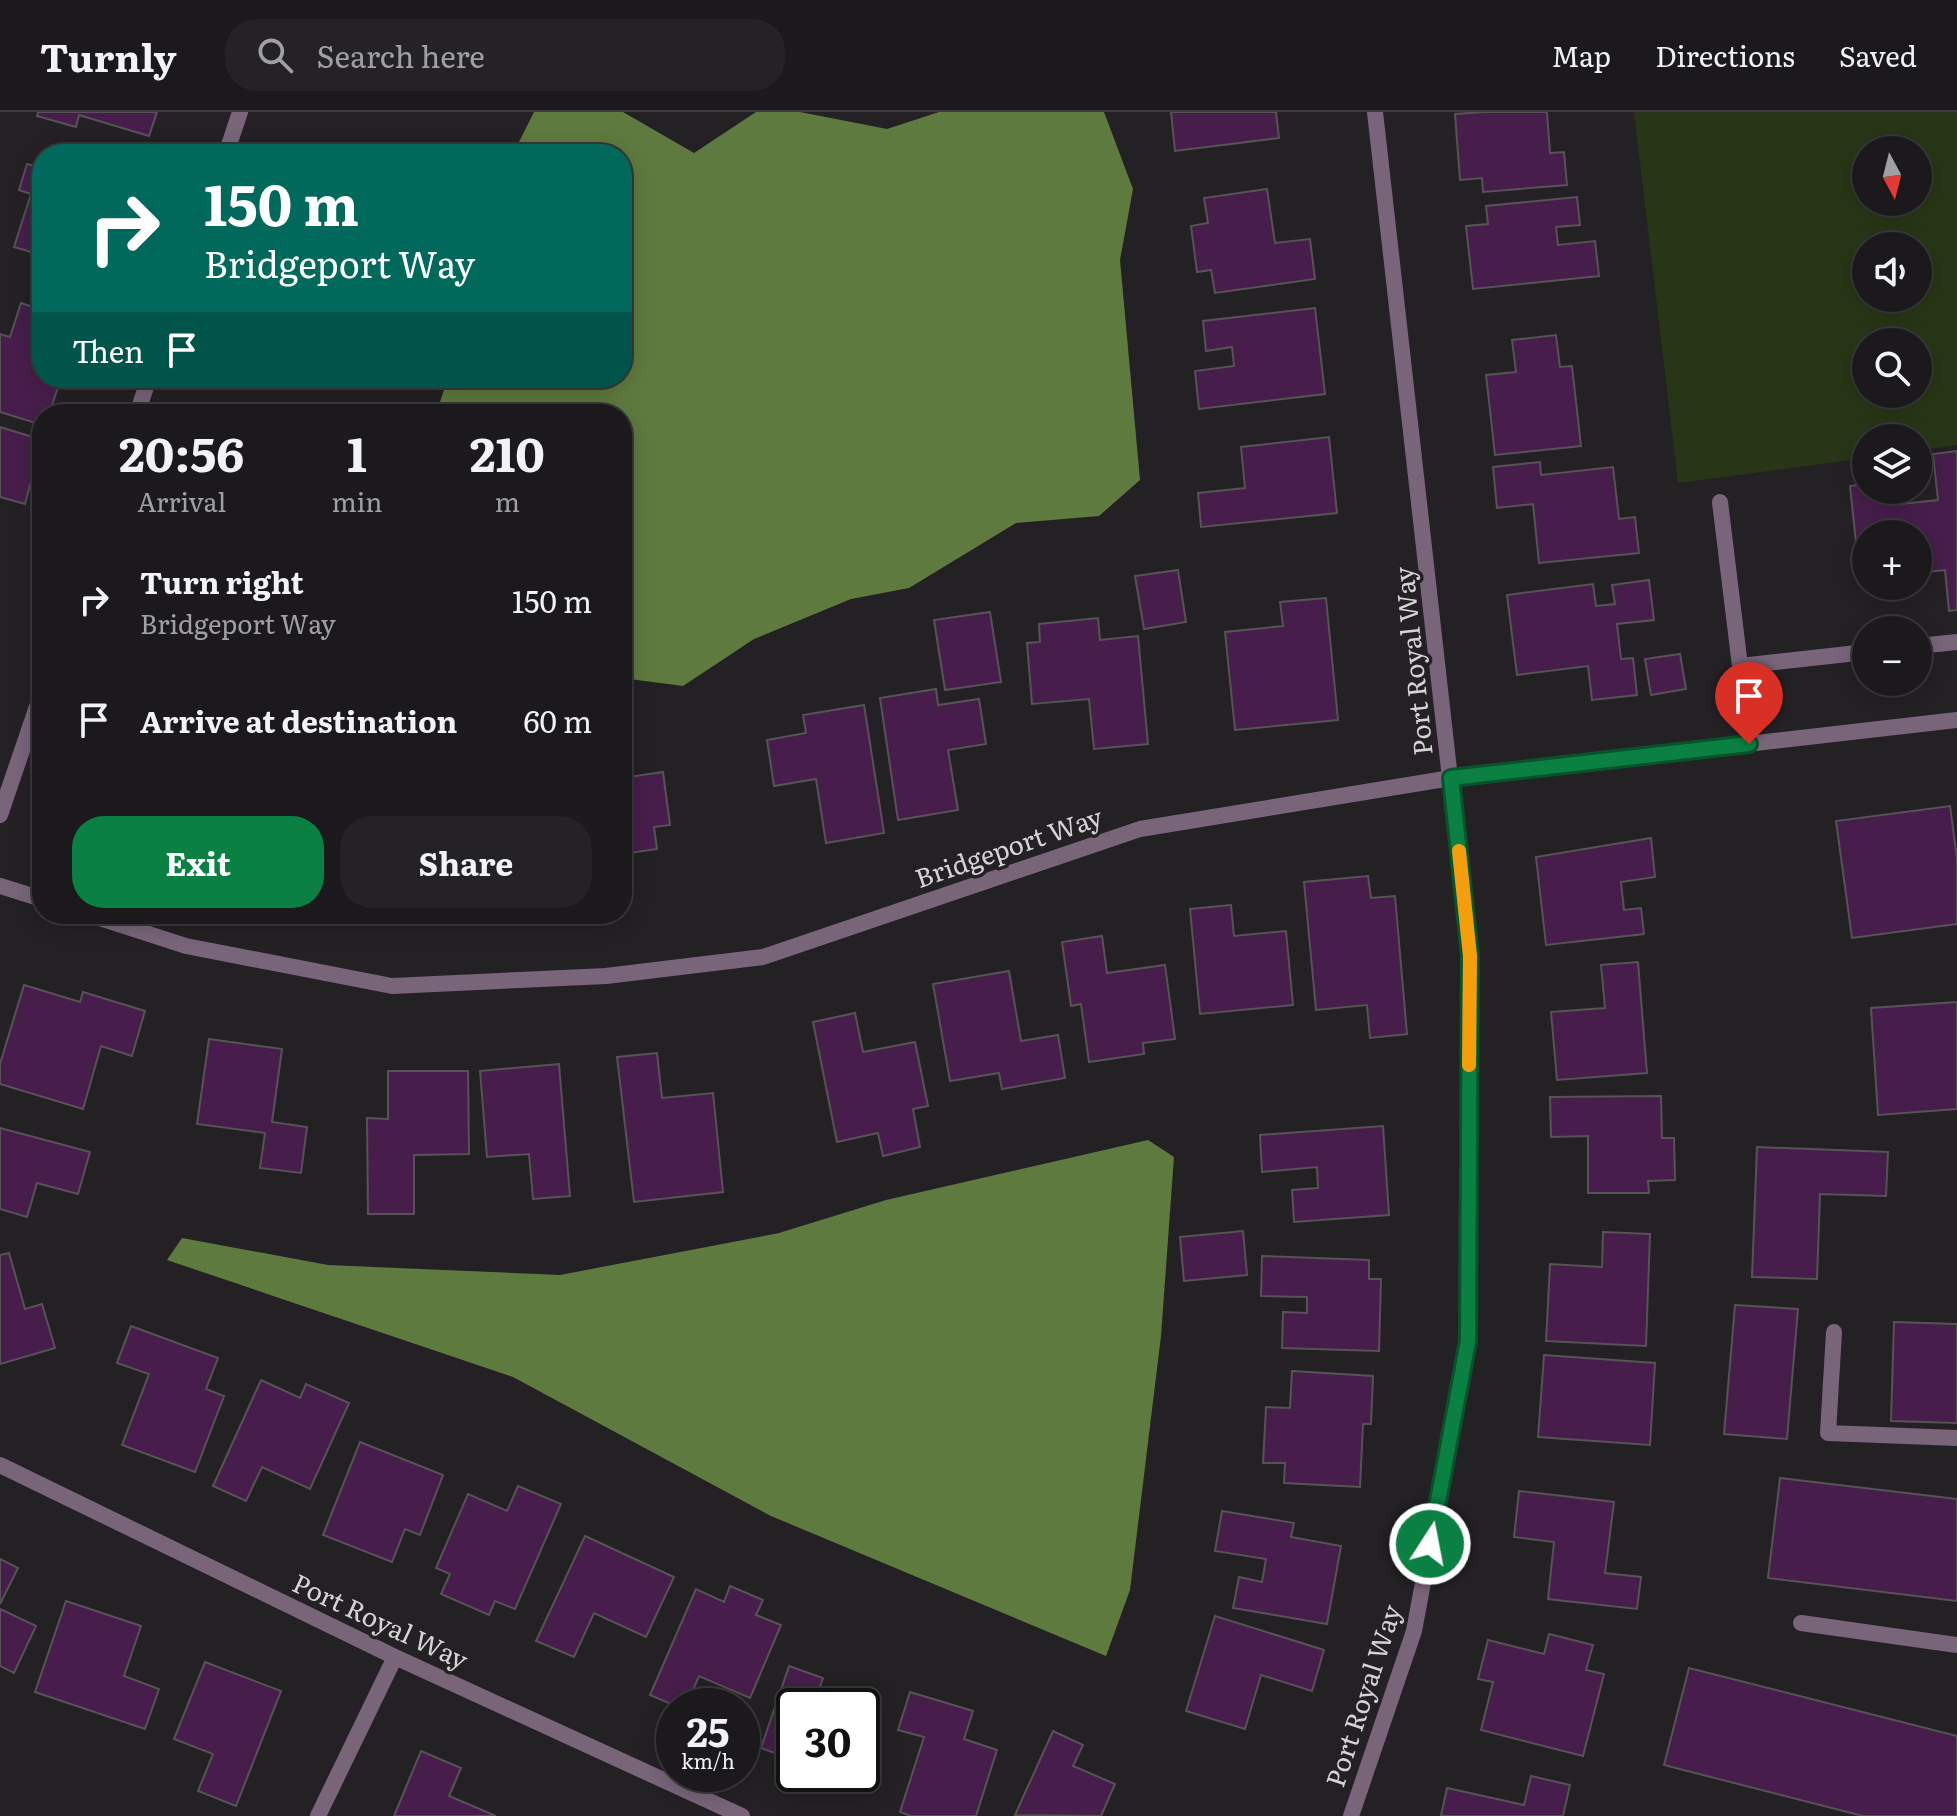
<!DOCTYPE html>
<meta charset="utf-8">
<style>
body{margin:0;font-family:Literata,serif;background:#242225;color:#f1f3f6;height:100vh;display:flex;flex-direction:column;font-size:30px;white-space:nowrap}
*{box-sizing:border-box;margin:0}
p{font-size:26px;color:#a0a0a3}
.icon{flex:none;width:44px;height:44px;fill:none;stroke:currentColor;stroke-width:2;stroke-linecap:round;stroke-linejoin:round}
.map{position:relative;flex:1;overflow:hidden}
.drawer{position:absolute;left:32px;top:292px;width:600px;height:520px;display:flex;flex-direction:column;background:#1b191c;border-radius:32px;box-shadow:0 4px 20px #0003,0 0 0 2px #39383b}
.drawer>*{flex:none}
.banner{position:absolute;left:32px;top:32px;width:600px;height:244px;border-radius:32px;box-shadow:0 4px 20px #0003,0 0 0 2px #39383b;background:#00695c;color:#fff;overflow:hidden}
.needle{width:52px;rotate:173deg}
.tools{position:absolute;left:1852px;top:24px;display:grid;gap:16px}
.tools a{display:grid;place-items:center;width:80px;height:80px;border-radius:50%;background:#1b191c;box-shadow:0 4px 20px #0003,0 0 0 2px #39383b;font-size:40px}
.speed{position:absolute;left:656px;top:1576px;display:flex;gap:16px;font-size:40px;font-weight:700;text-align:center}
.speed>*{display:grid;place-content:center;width:104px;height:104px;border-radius:50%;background:#1b191c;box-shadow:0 4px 20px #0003,0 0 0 2px #39383b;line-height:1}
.speed small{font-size:20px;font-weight:400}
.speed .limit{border:4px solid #111;border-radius:12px;background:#fff;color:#111}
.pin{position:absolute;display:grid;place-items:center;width:68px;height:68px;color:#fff;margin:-82px -34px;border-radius:50% 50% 50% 0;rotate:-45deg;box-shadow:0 0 8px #0007}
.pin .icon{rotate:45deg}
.me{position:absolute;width:88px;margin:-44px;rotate:11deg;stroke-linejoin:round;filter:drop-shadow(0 0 6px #0008)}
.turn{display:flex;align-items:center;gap:28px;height:168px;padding:0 40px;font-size:36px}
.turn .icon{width:104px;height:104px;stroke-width:2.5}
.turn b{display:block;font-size:56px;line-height:68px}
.then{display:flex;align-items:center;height:76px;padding:0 40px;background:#0003;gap:16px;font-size:30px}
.eta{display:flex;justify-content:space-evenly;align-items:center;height:136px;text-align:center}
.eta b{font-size:48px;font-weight:700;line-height:56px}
.cta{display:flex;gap:16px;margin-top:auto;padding:16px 40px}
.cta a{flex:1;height:92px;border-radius:32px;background:#0b8043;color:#fff;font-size:32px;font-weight:700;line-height:92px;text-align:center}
.cta a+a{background:#242225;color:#f1f3f6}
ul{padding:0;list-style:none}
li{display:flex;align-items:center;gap:24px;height:120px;padding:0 40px}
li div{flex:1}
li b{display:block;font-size:30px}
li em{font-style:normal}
header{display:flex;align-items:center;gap:48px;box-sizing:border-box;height:112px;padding:0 40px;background:#1b191c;border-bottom:2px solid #39383b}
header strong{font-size:38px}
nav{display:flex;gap:44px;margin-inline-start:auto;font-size:28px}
.search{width:560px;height:72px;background:#242225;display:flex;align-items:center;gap:20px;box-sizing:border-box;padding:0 28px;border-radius:32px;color:#a0a0a3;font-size:30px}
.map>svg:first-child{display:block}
</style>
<header>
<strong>Turnly</strong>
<div class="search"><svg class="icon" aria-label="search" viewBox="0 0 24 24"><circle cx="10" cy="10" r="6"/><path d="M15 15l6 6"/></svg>Search here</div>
<nav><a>Map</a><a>Directions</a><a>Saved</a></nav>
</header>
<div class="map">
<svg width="1957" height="1704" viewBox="0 0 1957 1704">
<rect width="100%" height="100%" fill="#242125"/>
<path fill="#283617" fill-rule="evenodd" d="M1634,0H1957V333L1918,339V326H1866V346L1678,371ZM1866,38H1918V90H1866ZM1918,134V186H1866V134ZM1918,230V282H1866V230Z"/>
<path fill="#5f7a3f" d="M534,0H623L694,41L756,0H800L887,17L939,0H1104L1133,77L1120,148L1140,368L1099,404L1016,411L909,476L851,487L754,527L683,574L622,566V302H436L448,266H622V42H513Z
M1148,1028L1174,1045L1161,1224L1130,1478L1106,1544L771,1404L513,1265L167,1148L182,1126L328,1153L560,1163L779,1121L886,1088Z"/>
<path fill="#471e4b" stroke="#565256" stroke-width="2" d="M38,0H157L149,24L79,3L76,15L37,4Z
M1171,0H1276L1279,26L1175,39Z
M1484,0H1547L1550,41L1564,40L1567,73L1483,80L1482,66L1460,68L1455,2Z
M27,52L42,56V143L14,135L31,82L19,78Z
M1267,77L1275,131L1310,127L1315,167L1215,181L1211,158L1197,160L1191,114L1208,111L1204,86Z
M1577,85L1580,113L1556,115L1558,133L1595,129L1599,164L1473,177L1466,114L1488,112L1486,94Z
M21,191L42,198V266H61L49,302H42V313L0,300V222L10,225Z
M1315,196L1325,282L1199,297L1195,259L1234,254L1232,235L1206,239L1203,209Z
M1556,223L1560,255L1572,254L1581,334L1495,343L1486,263L1516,260L1512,228Z
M312,266H350L346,277Z
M0,315L42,328L25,392L0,385Z
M1329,325L1337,401L1201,415L1198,381L1245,376L1241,335Z
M1957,339V498L1949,499L1945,458L1918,461V422H1866V467L1860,468L1850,374L1866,372V378H1899L1901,392L1938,388L1933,342Z
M1540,350L1541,363L1613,355L1619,407L1635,405L1639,441L1539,451L1533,392L1497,396L1493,355Z
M1178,458L1186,510L1144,517L1135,464Z
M1649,468L1654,508L1617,512L1621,547L1633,546L1637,583L1592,588L1588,554L1517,563L1507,483L1593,472L1596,494L1615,492L1612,473Z
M1326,486L1338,608L1235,618L1225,520L1283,514L1280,490Z
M990,500L1001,570L945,578L934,508Z
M1098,506L1100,528L1138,524L1148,632L1094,637L1089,587L1032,592L1027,531L1040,530L1039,512Z
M1680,542L1686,577L1651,583L1645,547Z
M936,577L938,593L979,587L986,632L948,638L958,698L898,708L880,586Z
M864,593L884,721L826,731L816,667L774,674L767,628L806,621L803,603Z
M663,660L670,713L654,715L657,737L622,742V666Z
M1950,694L1957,747V812L1852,826L1836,709Z
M1651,726L1655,765L1621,770L1624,798L1641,796L1644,822L1546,833L1536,745Z
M1368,764L1371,786L1395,784L1407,922L1370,926L1367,893L1316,898L1304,770Z
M1231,793L1234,824L1286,819L1293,893L1200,902L1190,797Z
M1102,824L1107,861L1165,853L1175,927L1143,931L1144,942L1089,950L1081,892L1071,894L1062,830Z
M1638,850L1647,961L1557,968L1551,900L1605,896L1601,853Z
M1009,859L1021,929L1058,923L1065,966L1002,977L999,961L950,969L933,872Z
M24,873L80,890L83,880L145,899L132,944L101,934L83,997L0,972V952Z
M1957,890V997L1878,1003L1871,896Z
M855,901L863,940L915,930L928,994L913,997L920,1035L883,1044L878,1021L837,1030L813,910Z
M209,927L282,937L272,1010L307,1015L301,1061L260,1056L265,1021L197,1012Z
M657,941L662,986L713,981L723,1080L634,1090L617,945Z
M559,952L570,1084L533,1087L529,1042L487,1045L480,959Z
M388,959H468L469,1042L414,1043V1102H368L367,1006L388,1007Z
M1661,984L1662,1026H1674L1675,1068L1648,1069L1649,1081H1588V1024L1551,1025L1550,985Z
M1383,1014L1389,1103L1294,1110L1292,1078L1318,1076L1317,1055L1262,1060L1260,1023Z
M0,1016L90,1040L78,1082L37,1071L27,1105L0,1097Z
M1757,1035L1888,1040L1886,1084L1820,1082L1817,1167L1752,1165Z
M1243,1119L1247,1163L1184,1169L1180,1125Z
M1603,1120L1650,1122L1646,1234L1546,1229L1550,1152L1602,1155Z
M9,1141L25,1197L42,1192L55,1236L0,1252V1143Z
M1262,1144L1369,1148V1167H1381L1379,1239L1282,1236L1283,1200L1307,1201V1185L1261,1184Z
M1735,1193L1798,1197L1787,1327L1724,1322Z
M1894,1210L1957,1212V1311L1891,1309Z
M131,1214L218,1246L206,1277L224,1284L195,1360L122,1333L149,1262L117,1251Z
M1544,1243L1655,1251L1650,1333L1538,1325Z
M1292,1259L1373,1264L1371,1312H1363L1360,1375L1284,1371L1285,1351H1263L1266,1295L1290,1296Z
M261,1268L300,1286L306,1272L349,1291L310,1377L262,1355L246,1389L213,1374Z
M360,1330L443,1363L420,1423L405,1417L392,1450L323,1423Z
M1780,1366L1957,1387V1489L1768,1466Z
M518,1374L561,1392L515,1497L495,1489L489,1503L441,1482L450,1462L436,1456L468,1382L507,1399Z
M1519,1379L1614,1390L1605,1461L1641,1465L1637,1497L1548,1487L1554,1430L1514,1425Z
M1222,1399L1294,1411L1291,1425L1341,1434L1327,1512L1233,1496L1239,1465L1262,1470L1266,1447L1215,1439Z
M585,1424L674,1465L646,1525L594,1501L574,1545L536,1529Z
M0,1447L18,1456L0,1492Z
M730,1474L763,1488L756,1503L781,1513L750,1586L699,1564L686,1594H676L650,1583L696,1477L724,1490Z
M66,1489L141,1514L124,1564L159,1577L145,1617L35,1580Z
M0,1497L36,1514L14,1561L0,1554Z
M1215,1504L1324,1538L1312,1579L1261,1563L1245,1617L1186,1599Z
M1549,1522L1593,1533L1586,1558L1604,1562L1583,1644L1481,1618L1493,1570L1478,1567L1488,1528L1544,1542Z
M205,1550L281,1579L236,1694L198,1679L213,1642L174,1627Z
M789,1554L823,1566L815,1588L833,1594H794V1648L761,1636Z
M1689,1556L1957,1624V1704H1863L1664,1653Z
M910,1580L973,1599L964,1627L997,1638L976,1704H911L900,1700L924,1625L898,1618Z
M862,1604L880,1610L859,1670L835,1662H862Z
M1053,1619L1083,1633L1073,1654L1115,1672L1101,1704L1015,1703Z
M421,1639L461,1656L449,1684L496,1704H394Z
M1531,1664L1570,1673L1563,1704H1441L1447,1676L1524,1693Z"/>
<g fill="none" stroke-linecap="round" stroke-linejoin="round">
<path stroke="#79657a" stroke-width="16" d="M1720,390L1740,554
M1918,534L1957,530
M1749,632L1740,554L1866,540
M1834,1220L1828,1321L1957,1326
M1801,1511L1957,1533"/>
<path stroke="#79657a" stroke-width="16" d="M226,42L240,0
M137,302L149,266
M0,703L42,580
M0,774L42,787
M87,802L186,834L392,874L606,864L763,845L1140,717L1451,666L1957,608
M0,1353L395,1545L742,1704
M318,1704L395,1545
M1351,1704L1414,1519L1468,1229L1470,844L1375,0"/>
</g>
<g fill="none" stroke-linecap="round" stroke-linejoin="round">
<defs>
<path id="route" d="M1430,1432L1468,1229L1470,844L1451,666L1749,632"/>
</defs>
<use href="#route" stroke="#07532c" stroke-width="20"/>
<use href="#route" stroke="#0b8043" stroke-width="14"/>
<path stroke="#f59e0b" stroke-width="14" d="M1459,739L1470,844L1469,953"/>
</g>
<g text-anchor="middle" stroke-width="7" stroke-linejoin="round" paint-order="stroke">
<g font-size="26" fill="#d5d3d5" stroke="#242125">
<text transform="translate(1414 549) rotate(-96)" y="9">Port Royal Way</text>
<text transform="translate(1009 736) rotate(-19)" y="9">Bridgeport Way</text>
<text transform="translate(380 1510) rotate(25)" y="9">Port Royal Way</text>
<text transform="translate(1364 1584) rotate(-72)" y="9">Port Royal Way</text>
</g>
</g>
</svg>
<div class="tools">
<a><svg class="needle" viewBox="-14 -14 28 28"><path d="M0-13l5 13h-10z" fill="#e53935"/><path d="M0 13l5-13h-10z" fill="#a0a0a3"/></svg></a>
<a><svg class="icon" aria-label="sound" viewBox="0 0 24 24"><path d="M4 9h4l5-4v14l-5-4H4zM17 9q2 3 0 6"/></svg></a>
<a><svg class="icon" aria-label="search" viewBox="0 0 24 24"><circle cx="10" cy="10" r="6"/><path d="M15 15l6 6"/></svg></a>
<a><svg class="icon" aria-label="layers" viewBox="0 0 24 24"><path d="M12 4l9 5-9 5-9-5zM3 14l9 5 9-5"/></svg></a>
<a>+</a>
<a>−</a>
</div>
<div class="speed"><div>25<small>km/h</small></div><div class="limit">30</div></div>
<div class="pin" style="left:1749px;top:632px;background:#d93025"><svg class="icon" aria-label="arrive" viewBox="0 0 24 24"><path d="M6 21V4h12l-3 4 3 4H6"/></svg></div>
<svg class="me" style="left:1430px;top:1432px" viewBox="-20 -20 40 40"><circle r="17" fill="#0b8043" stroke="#fff" stroke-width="3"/><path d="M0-11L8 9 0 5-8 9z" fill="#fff"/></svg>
<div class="banner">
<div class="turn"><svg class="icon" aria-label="right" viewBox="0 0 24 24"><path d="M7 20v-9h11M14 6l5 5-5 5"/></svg><div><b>150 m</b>Bridgeport Way</div></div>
<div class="then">Then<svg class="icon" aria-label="arrive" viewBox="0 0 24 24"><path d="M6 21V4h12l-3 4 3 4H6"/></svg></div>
</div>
<section class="drawer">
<div class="eta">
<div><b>20:56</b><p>Arrival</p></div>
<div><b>1</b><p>min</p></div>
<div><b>210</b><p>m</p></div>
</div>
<ul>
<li><svg class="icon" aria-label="right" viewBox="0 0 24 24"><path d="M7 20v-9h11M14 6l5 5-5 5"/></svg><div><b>Turn right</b><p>Bridgeport Way</p></div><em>150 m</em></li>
<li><svg class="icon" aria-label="arrive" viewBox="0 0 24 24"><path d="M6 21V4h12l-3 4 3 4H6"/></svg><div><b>Arrive at destination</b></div><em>60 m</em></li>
</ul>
<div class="cta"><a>Exit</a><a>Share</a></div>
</section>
</div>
